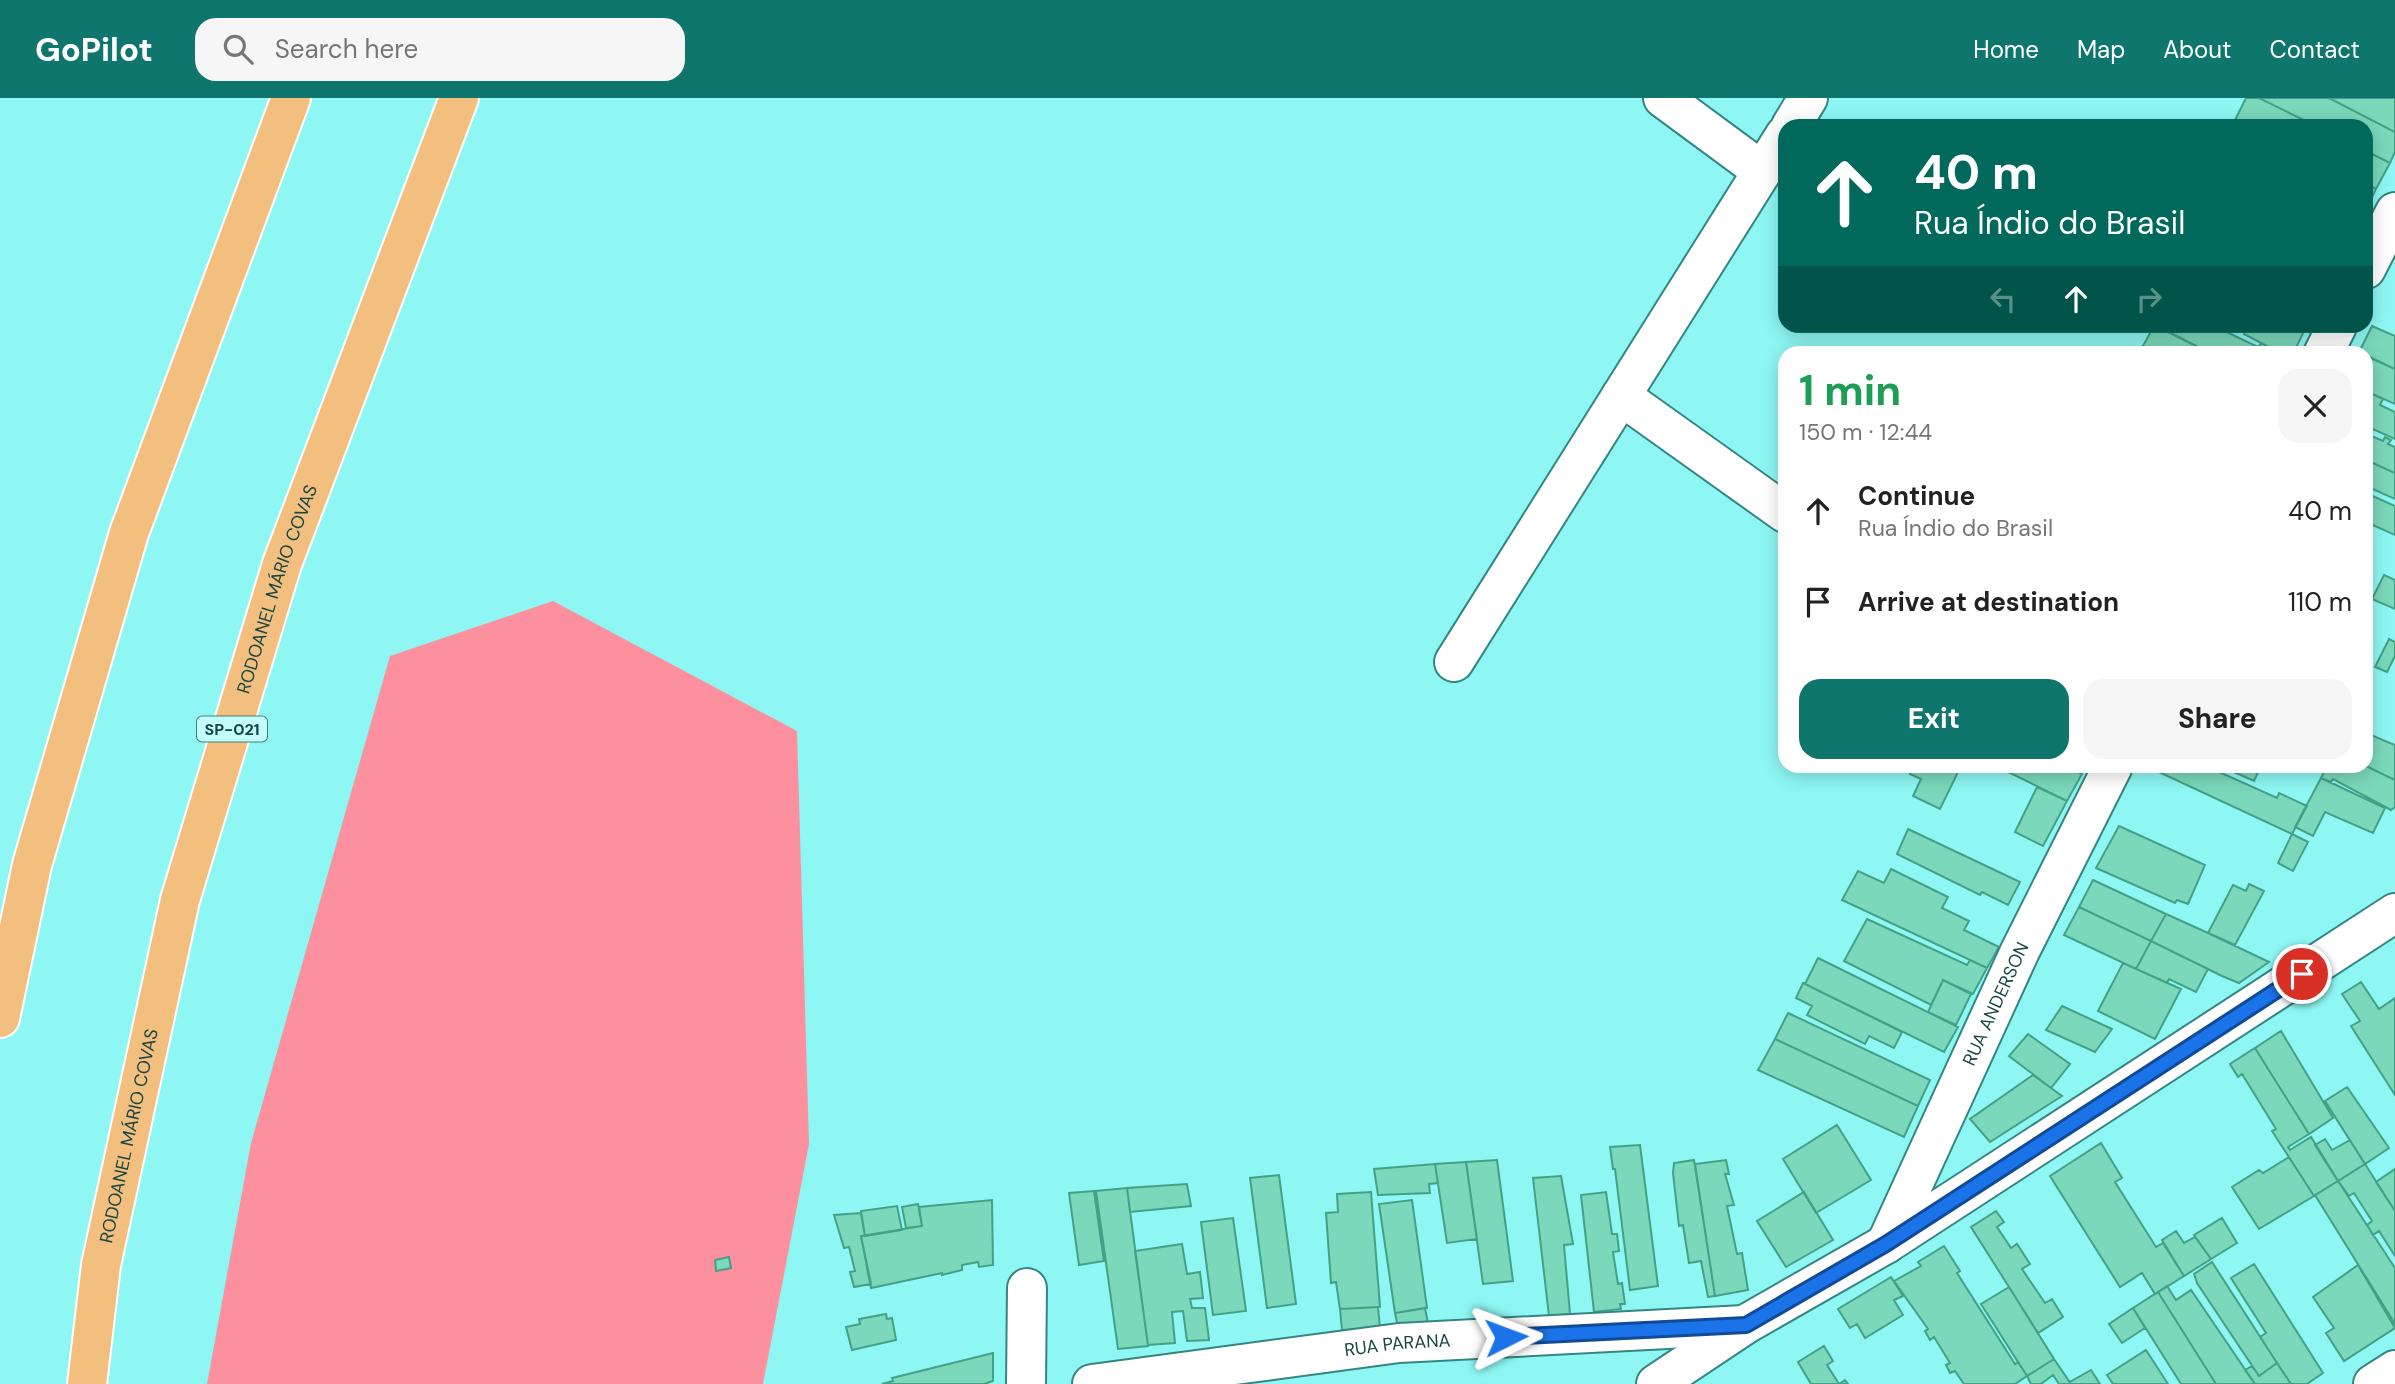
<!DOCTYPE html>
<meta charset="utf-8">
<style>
body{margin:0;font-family:"DM Sans",sans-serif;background:#f6f6f6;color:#222;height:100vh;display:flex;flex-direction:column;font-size:26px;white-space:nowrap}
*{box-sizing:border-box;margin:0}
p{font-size:23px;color:#767676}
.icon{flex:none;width:38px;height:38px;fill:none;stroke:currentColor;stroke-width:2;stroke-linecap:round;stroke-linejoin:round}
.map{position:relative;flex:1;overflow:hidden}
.side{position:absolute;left:1778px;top:248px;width:595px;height:427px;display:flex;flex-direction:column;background:#fff;border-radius:21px;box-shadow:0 4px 18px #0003}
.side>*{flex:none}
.hud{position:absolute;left:1778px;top:21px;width:595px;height:214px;border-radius:21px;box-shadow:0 4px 18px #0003;background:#00695c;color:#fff;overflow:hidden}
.pin{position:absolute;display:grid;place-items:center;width:60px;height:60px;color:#fff;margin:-30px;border:4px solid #fff;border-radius:50%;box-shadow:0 2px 7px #0007}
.me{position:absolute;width:77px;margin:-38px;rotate:87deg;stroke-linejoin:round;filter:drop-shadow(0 0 5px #0008)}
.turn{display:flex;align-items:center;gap:24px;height:147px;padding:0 21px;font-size:32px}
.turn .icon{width:91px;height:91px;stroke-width:2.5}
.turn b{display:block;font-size:49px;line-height:60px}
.lanes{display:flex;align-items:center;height:66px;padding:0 21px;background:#0003;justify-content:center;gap:35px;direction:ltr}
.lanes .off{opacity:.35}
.round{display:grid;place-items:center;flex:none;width:74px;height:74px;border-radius:21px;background:#f6f6f6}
.summary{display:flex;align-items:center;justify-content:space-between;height:119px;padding:0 21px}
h1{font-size:42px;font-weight:700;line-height:52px;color:#1e9e55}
.button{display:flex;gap:14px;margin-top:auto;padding:14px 21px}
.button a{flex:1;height:80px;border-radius:21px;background:#0f766e;color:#fff;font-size:28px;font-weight:700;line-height:80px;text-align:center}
.button a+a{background:#f6f6f6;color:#222}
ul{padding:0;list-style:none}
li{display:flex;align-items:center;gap:21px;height:91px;padding:0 21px}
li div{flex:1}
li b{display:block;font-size:26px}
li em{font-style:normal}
header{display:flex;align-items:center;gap:42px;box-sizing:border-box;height:98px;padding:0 35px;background:#0f766e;color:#fff}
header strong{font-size:33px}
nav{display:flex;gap:38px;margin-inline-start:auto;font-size:24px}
.search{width:490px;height:63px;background:#f6f6f6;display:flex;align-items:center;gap:18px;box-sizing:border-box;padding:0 24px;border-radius:21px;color:#767676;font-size:26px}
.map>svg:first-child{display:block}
</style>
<header>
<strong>GoPilot</strong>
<div class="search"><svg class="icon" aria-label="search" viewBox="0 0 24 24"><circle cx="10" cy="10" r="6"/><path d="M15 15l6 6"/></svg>Search here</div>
<nav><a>Home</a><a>Map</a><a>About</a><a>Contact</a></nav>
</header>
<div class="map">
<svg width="2395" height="1286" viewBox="0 0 2395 1286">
<rect width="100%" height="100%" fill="#8ef7f3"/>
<path fill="#fd909f" d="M553,503L797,633L809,1046L763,1286H207L251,1045L390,558Z"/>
<path fill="#7bd8bb" stroke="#42a187" stroke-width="2" d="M2246,0H2259L2316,28H2247L2235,22Z
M2259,0H2329L2395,34V54L2390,65L2366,53V28H2316Z
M2329,0H2395V34Z
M2366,53L2390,65L2376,91L2366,86Z
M2366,86L2376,91L2366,111Z
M2154,228H2156L2212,256L2139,255Z
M2165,228H2214L2258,249L2261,245L2282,256H2212L2163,231Z
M2244,228H2299L2305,231L2293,256H2282L2244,236L2248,229Z
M2372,228L2395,238V271L2359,254Z
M2366,258L2395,271V306L2366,293Z
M2366,293L2383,301L2380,307L2395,314V341L2366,328Z
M2366,328L2372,331L2369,337L2383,343L2385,339L2391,342L2388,346L2395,349V375L2366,362Z
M2366,362L2395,375V401L2366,388Z
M2366,395L2395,408V437L2366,424Z
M2384,477L2395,482V511L2372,501Z
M2389,541L2395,544V558L2387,574L2375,569Z
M2371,637L2395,647V682L2366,668V647Z
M1913,668H1961L1940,711L1913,698L1921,681L1910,676Z
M1996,668H2067L2082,676L2067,703Z
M2146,668H2206L2277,700L2279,695L2307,708L2292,736Z
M2220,668H2261L2254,683Z
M2327,668H2366L2395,682V709L2391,712L2333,681L2331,684L2321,680Z
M2321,680L2385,710L2373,735L2325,714L2313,738L2295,729Z
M2037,689L2067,703L2043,748L2015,734Z
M2119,728L2205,767L2188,806L2177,802L2175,805L2096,770Z
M1908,731L2020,784L2008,807L1982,794L1980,797L1897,756Z
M2292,736L2308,744L2293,773L2278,765Z
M1891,771L1948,799L1942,810L1969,823L1964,832L1999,849L1987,870L1842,802L1858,773L1884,785Z
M2093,782L2166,816L2151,843L2079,809Z
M2249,786L2264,793L2235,847L2208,835L2233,787L2246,793Z
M2079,809L2151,843L2136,871L2064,837Z
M2166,816L2208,835L2269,864L2239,885L2222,878L2151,843Z
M1867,821L1967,867L1970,862L1987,870L1973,896L1943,882L1931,907L1844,863Z
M2151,843L2208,871L2196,894L2169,881L2167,885L2136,871Z
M1818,860L1958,929L1944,954L1805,886Z
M2123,865L2181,891L2155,941L2098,913Z
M1943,882L1971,896L1956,927L1928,914Z
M2361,884L2379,911L2395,900V997L2351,928L2360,923L2342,896Z
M1803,885L1902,934L1894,950L1869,938L1865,946L1807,917L1812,908L1796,900Z
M2062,908L2112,931L2095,954L2046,932Z
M1788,915L1930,982L1918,1008L1775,941Z
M2281,933L2333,1020L2309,1036L2255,950Z
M2028,936L2070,966L2051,990L2009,958Z
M1775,941L1918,1008L1904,1039L1758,972Z
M2255,950L2309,1036L2288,1049L2290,1052L2311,1039L2338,1083L2314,1098L2272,1033L2276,1031L2242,976L2238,979L2230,966Z
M2033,977L2062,998L1990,1044L1970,1021Z
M2347,989L2389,1050L2365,1066L2325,1003Z
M1837,1027L1871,1082L1816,1115L1783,1061Z
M2325,1041L2332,1052L2350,1042L2365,1066L2338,1083L2315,1047Z
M2101,1045L2122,1080L2115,1084L2156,1149L2163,1145L2184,1178L2155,1196L2142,1175L2120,1189L2050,1078Z
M1640,1047L1658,1188L1630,1192L1615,1071H1613L1610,1049Z
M2289,1059L2314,1098L2259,1131L2232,1089L2259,1072L2263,1075Z
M1497,1062L1513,1183L1483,1186L1466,1064Z
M1694,1062L1715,1198L1708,1199L1701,1163L1689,1165L1683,1127L1679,1128L1673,1075L1674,1065Z
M1726,1062L1729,1076H1725L1734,1107L1727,1108L1737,1156L1742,1155L1748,1192L1715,1198L1695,1066Z
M1466,1064L1477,1141L1447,1145L1435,1066Z
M1435,1066L1438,1085L1429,1086L1430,1095L1378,1097L1374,1071Z
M2365,1066L2395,1113V1158L2379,1133L2373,1137L2367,1127L2372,1123L2354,1095L2349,1098L2338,1083Z
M2395,1071V1113L2376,1084Z
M1279,1077L1296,1206L1267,1210L1250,1080Z
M1561,1078L1573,1146L1564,1147L1570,1216L1549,1218L1533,1080Z
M2338,1083L2395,1170V1226L2315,1097Z
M1187,1086L1191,1108L1130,1114L1127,1090Z
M1127,1090L1148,1248L1118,1251L1096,1093Z
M1094,1093L1104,1163L1079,1167L1069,1095Z
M1371,1094L1380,1209L1340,1211L1336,1184L1331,1185L1326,1115L1338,1114L1337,1096Z
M1606,1094L1612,1136H1617L1619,1153L1613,1154L1618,1186L1622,1185L1625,1206H1620L1621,1211L1594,1214L1581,1097Z
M1804,1094L1833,1142L1786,1169L1757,1123Z
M992,1102L993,1167L979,1169L978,1164L962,1167V1172L942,1177V1175L871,1190L861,1138L922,1128L919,1109Z
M1412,1102L1427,1210L1395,1215L1379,1106Z
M918,1106L922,1128L906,1130L902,1109Z
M897,1108L902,1132L865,1138L861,1113Z
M1996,1113L2004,1124L1997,1129L2011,1150L2017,1146L2030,1166L2022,1171L2045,1205L2052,1201L2063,1219L2038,1235L1971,1129Z
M861,1115L865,1138H861L871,1186L854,1189L850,1174L855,1173L849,1149L844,1150L834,1117Z
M1233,1120L1246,1213L1213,1217L1201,1124Z
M2222,1120L2237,1145L2211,1161L2194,1137Z
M2176,1133L2184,1145L2195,1139L2211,1161L2184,1178L2162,1142Z
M1182,1146L1187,1176L1200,1174L1203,1200L1190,1201L1192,1210H1205L1209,1242L1187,1243L1183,1213L1172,1214L1175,1245L1148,1247L1135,1153Z
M1944,1148L1960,1173L1957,1175L2015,1266L2018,1264L2027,1278L2015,1286H1964L1955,1273L1950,1275L1946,1267L1950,1265L1934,1239L1930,1242L1925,1233L1928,1231L1894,1183L1921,1168L1918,1164Z
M729,1159L731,1170L716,1173L715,1162Z
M2212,1164L2277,1265L2259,1278L2197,1185L2194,1176Z
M2254,1166L2323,1275L2307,1286H2291L2260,1239L2266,1235L2231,1180Z
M2358,1167L2395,1230L2344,1263L2326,1235L2334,1230L2313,1199Z
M1891,1179L1903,1198L1894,1202L1903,1217L1865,1240L1857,1226L1850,1230L1838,1211Z
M2167,1188L2176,1202L2191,1192L2255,1286H2216L2158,1194Z
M2009,1189L2054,1261L2027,1278L1981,1206Z
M2158,1194L2216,1286H2181L2133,1210Z
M1378,1209L1380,1230L1342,1232L1340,1211Z
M1425,1210L1428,1225L1398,1229L1395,1215Z
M2133,1210L2145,1230L2122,1245L2109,1226Z
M886,1216L887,1221L892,1220L896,1242L852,1252L846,1229L860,1226L859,1221Z
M1824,1248L1833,1263L1827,1267L1839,1286L1845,1282L1848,1286H1811L1798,1264Z
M2146,1252L2168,1286H2113L2107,1277Z
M993,1255V1283L984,1286H882L893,1283L892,1280Z
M2054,1261L2071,1286H2059L2053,1277L2041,1286H2031L2027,1278Z
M2277,1265L2291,1286H2255L2245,1272L2252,1268L2259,1278Z
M2091,1272L2100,1286H2071L2070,1284Z"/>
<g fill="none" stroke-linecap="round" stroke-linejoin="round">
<defs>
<g id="minor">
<path d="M1663,0L1762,73"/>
<path d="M1791,28L1808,0"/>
<path d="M2366,171L2395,114"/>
<path d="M2323,256L2337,228"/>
<path d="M1621,298L1785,415"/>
<path d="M1454,564L1785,37"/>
<path id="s1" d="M1886,1146L2020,853L2113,668"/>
<path d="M1026,1286L1027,1190"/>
<path id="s2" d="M1092,1286L1399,1245L1744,1227"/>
<path d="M1656,1286L1746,1226L1886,1146L2395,815"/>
<path d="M2373,1286L2395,1272"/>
</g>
<g id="motorway">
<path d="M0,920L32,767L129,435L291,0"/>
<path id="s3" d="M87,1286L101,1167L180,802L282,466L459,0"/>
</g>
</defs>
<use href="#minor" stroke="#348683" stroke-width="42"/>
<use href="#motorway" stroke="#fff" stroke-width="42"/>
<use href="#minor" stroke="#fff" stroke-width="38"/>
<use href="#motorway" stroke="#f2bf7f" stroke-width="38"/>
</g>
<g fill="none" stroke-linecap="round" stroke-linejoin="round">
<defs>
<path id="route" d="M1506,1239L1746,1227L1886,1146L2302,876"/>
</defs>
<use href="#route" stroke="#114b97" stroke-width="18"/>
<use href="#route" stroke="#1a73e8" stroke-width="12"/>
</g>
<g text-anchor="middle" stroke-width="7" stroke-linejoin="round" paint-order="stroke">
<rect fill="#c2fdf9" stroke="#4a7c7a" stroke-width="2" x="197" y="618.5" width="70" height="25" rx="5"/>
<g font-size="16" font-weight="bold" fill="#174543">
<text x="232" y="637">SP-021</text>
</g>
<g font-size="18" fill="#174543" stroke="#c2fdf9">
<text dy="6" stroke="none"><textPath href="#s3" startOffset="819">RODOANEL MÁRIO COVAS</textPath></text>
<text dy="6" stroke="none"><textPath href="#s1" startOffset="264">RUA ANDERSON</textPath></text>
<text dy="6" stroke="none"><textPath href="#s3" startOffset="252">RODOANEL MÁRIO COVAS</textPath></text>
<text dy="6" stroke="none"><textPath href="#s2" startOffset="308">RUA PARANA</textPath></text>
</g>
</g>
</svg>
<div class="pin" style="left:2302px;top:876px;background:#d93025"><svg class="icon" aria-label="arrive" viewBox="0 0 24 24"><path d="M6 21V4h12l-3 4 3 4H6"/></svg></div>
<svg class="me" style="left:1506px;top:1239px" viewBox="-20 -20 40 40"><path d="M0-17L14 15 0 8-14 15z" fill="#1a73e8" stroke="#fff" stroke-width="4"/></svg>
<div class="hud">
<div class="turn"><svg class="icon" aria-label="ahead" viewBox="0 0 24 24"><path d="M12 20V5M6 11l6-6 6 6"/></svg><div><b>40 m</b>Rua Índio do Brasil</div></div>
<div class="lanes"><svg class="icon off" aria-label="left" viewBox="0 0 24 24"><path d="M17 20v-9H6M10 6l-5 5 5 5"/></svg><svg class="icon" aria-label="ahead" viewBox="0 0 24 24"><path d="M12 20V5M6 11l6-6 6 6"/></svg><svg class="icon off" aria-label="right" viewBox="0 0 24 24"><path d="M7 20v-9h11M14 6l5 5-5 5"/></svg></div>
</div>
<section class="side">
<div class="summary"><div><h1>1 min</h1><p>150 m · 12:44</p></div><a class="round"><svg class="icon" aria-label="close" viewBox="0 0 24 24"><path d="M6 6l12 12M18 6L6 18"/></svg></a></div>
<ul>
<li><svg class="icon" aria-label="ahead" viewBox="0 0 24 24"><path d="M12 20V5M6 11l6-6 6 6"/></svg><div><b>Continue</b><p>Rua Índio do Brasil</p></div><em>40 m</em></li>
<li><svg class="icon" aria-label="arrive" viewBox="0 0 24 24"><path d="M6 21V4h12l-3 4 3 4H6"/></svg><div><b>Arrive at destination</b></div><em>110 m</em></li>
</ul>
<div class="button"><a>Exit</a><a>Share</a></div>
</section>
</div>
